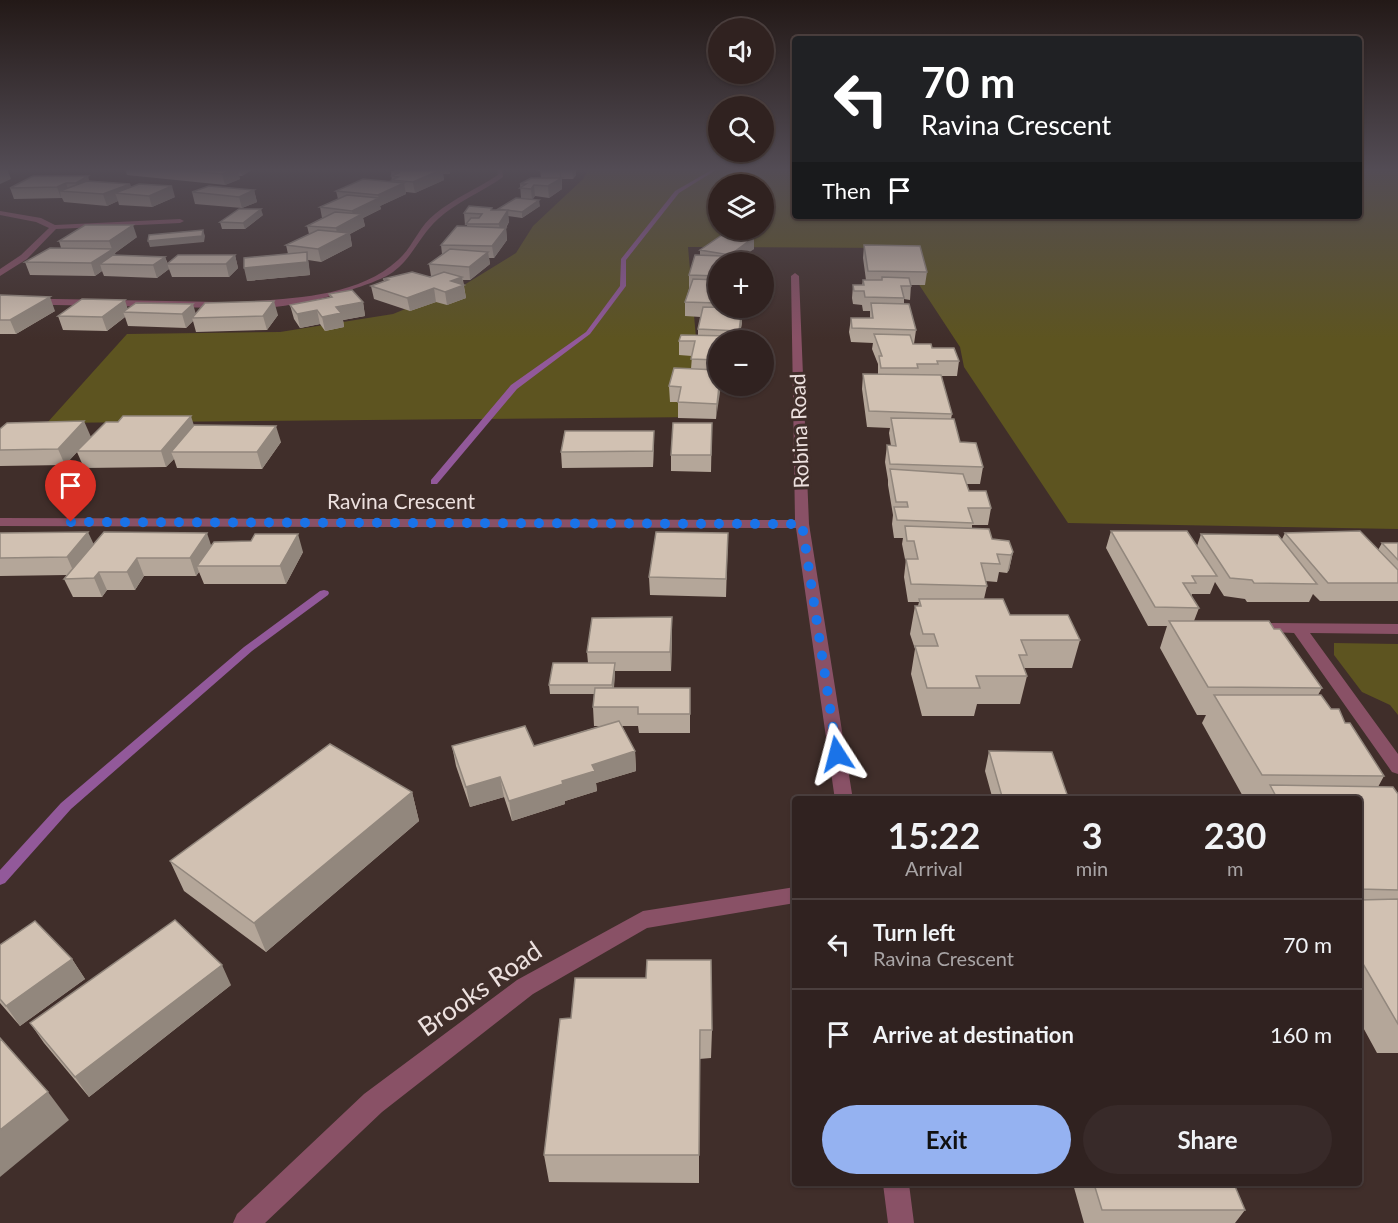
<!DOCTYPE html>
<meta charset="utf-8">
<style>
body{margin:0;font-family:Lato,sans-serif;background:#382a29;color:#f1f3f6;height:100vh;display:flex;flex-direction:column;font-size:22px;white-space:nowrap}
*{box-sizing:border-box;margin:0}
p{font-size:20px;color:#a8a4a5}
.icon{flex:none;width:33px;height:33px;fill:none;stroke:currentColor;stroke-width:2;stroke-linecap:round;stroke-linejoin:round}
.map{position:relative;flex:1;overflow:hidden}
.drawer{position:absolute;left:792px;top:796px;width:570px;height:390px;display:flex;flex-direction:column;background:#302220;border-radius:6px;box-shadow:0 2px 4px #0004,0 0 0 2px #4b3f3e}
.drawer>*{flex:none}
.guide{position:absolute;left:792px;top:36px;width:570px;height:183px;border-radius:6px;box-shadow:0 2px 4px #0004,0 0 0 2px #4b3f3e;background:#202124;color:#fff;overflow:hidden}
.fabs{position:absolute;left:708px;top:18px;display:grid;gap:12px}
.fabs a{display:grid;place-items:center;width:66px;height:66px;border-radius:50%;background:#302220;box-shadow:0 2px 4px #0004,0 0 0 2px #4b3f3e;font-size:30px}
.pin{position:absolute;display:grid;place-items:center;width:51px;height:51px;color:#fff;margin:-62px -26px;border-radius:50% 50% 50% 0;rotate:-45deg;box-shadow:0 0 6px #0007}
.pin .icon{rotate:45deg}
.me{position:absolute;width:66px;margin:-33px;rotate:351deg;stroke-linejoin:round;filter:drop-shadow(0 0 4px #0008)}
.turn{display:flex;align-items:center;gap:21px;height:126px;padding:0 30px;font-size:27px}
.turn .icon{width:78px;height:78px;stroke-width:2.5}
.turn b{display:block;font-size:42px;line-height:51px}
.then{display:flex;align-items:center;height:57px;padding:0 30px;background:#0003;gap:12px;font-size:22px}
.eta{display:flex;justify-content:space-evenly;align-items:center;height:102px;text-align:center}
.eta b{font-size:36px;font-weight:700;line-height:42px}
.primary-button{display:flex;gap:12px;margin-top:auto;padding:12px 30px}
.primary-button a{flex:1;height:69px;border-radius:36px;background:#95b2f1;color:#111;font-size:24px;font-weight:700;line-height:69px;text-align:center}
.primary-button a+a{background:#382a29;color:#f1f3f6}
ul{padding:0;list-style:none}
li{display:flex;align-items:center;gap:18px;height:90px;padding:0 30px;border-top:2px solid #4b3f3e}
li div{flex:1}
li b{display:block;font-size:22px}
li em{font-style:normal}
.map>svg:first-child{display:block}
</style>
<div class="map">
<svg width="1398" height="1223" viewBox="0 0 1398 1223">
<rect width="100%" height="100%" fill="#402e2a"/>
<path fill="#5d5420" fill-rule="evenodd" d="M589,168H795V216H1359V168H1398V529L1068,523L964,367L960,347L895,248L688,247L703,417L47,423L127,334L280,332L393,314L464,285L516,253L533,226L583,179ZM718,184H764V230H718Z
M1334,643L1398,644V715L1390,705L1362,692L1334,655Z"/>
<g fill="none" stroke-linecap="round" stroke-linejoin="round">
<path fill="#92599a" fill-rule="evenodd" d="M715,168H719L679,193L626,260V286L590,334L517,389L437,484H431V480L511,385L586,332L620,286L621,259L675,191Z
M324,590L328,591L329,593L328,595L252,651L71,809L5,883L0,885V870L61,803L244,647L320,591Z"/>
<path fill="#895166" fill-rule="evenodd" d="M1254,623L1398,624V634L1310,633L1398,754V774L1392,772L1294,633L1249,631L1246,628Z"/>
<path fill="#895166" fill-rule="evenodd" d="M496,168H502L503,177C482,192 456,202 438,219C419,236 412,260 390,274C370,287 269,317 250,304L255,301C303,298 361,294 398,260C413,247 419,226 435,214C454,198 477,189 498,175Z
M0,211L41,218L55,225L180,219L184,221L180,223L56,229L27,259L0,276V269L21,255L49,228L36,222L0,215Z
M795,273L799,276L809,524L853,800H835L796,528L0,526V518L795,520L791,276Z
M0,298L222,302L227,305L222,308L0,304Z
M795,887V903L647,928L533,994L382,1112L265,1223H233L237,1214L364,1094L517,980L643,911Z
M883,1184H909L914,1223H888Z"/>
</g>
<path fill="#b4a699" d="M102,168H124L116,170L102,169Z
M125,168H222H221H254L242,176H239L240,179L225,185L127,175Z
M407,168H449L450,174H443L444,180L415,193L406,192V194L380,206L381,209L363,218L365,226L350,234L352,246L321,262L308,260L310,275L247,281L288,254L286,245L309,234L307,226L322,218L320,207L338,199L336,191L392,182L391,172Z
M543,168H576V175L573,179H562V189L549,198L535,196L532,200L540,206L522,218L508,216L509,222L506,228L507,240L494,258H489L490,264L470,280H463L466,298L447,305L436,302L410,311L374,299L371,286L384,281L383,279L431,276L429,264L442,254L441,245L467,227V225H465L464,213L498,210L521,198L520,184L541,178L540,170Z
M89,181L130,184L131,187L175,197L152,207L119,205L118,201L107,206L64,202L62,198L14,199L10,188Z
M254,190L257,202L242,208L195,204L192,192Z
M263,215L245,229H222L220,222Z
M137,237L115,253V255L165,257L168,264L235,255L238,268L229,277H172L169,269L157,278L104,276L102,271L95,276L30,275L25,262L61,248L59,241Z
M754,237V249L718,262V308H742V322L739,340H718V386L716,419L678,418V402H670L669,386L691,369L692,356L679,355V341L698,335V329L701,317L685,316V302L689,289V275L700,255V250Z
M864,245L927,272L925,285H911L910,300L904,299V304L916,330L914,344L932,348L959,361L957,376H941L952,414L951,419L960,442L983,467L980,484H966L969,491L991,508L988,525H972V528L992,539L1013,552L1009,570L1007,573L999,572L997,582L985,581L987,586L984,599L1010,615L1080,640L1072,668H1024L1027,676L1020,704H977L974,716H922L911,674L915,649L910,634L915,606H918L919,602H908L904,577L906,559H905L902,544L903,538H894L892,524L893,515L888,485V480L885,462L887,445L891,446L889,433L890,428L867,427L862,389L863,374H878V364L872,349L873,343L851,342L849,332L851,318H870V311H863L862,305L853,304L852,298L853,285H862L863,280H866L863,258Z
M329,294L363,302L365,316L343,320L344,327L325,331L320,324L300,328L294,319L290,305L330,298Z
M0,295L55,311L16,334H0Z
M128,309L196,313L278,315L267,330L196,332L193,321L186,328L128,326L125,317L107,331L63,330L58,316Z
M712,423L711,472L671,471V455Z
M194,426L281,442L262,469L177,468L174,459L166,467L84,468L77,452L65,465L0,466V429L91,437Z
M654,431L653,467L562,468L561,452Z
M1111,531L1197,546L1201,534L1282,539L1285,533L1378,550L1382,543H1398V601H1320L1313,594L1309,602H1247L1245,599L1224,596L1215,582L1210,594H1192L1191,597L1199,608L1194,621L1322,688L1318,695L1345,723L1384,776L1378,787L1398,794V1053H1377L1359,1020V800H1245L1202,723L1206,715H1197L1160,648L1167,626H1148L1106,548Z
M0,533L93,544L211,546L303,552L286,584H204L199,572L196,576H144L135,590H107L102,597H73L64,579L67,575L0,576Z
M728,533L726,597L650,595L649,577Z
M672,636L671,671H615L614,688H690V733H639L638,726H622L635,751L636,771L596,783L597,791L565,801V804L512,821L504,797L470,807L456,766L452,746H534L600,726H594L593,707L594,694H550L549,685L588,663L587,652Z
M989,751L1069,800H993L985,771Z
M412,792L419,821L266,952L184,891L170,861Z
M0,945L72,959L85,979L20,1026L0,1003Z
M231,985L89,1097L44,1043L30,1023Z
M560,1019L712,1030L711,1058L699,1059V1183L549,1182L544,1155Z
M1073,1184H1234L1245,1210L1235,1223H1084Z"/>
<path fill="#92877d" d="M7,168L11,179L0,184V170Z
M115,168H124L116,170Z
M237,168L240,179L225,185L222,174Z
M240,168H254L242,176Z
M410,168H449L450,174H443L444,180L415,193Z
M561,168L562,189L549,198L548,186L560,179L559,171Z
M572,168H576V175L573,179Z
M88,176L91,187L80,193L76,183Z
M66,183L69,192L60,191L61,198L57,187Z
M404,183L406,194L380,206L381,209L363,218L365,226L350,234L352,246L321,262L318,249L338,239L336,228L354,219L352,211L379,198L378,195Z
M130,184L133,195L115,193L118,201L107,206L103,194Z
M534,185L535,196L532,200L531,189Z
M172,186L175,197L152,207L149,196Z
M254,190L257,202L242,208L239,197Z
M539,200L540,206L522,218V212Z
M261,209L263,215L245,229L243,223Z
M508,210L509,222L503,231L506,228L507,240L494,258L492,246L500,235L499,224Z
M133,225L137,237L115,253L118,261L100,264L102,271L95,276L91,263L112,249L109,241Z
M203,230L205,236L204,242L150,247L148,241Z
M754,237V249L736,262H730V255Z
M307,252L309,265L310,275L247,281L244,268Z
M488,252L490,264L470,280L469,267Z
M235,255L238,268L229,277L226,264Z
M165,257L169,269L157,278L153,265Z
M462,277L466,298L447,305L445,292L451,281Z
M434,288L436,302L410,311L407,298Z
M50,297L55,311L16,334L10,320Z
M125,300L129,313L123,312L125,317L107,331L102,317Z
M274,301L278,315L267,330L263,316Z
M363,302L365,316L343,320L344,327L325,331L322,317L336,307Z
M193,304L197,318H192L193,321L186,328L182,314Z
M742,308V322L739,340V331Z
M317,310L320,324L300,328L297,314Z
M719,386H721L716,419L717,404Z
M191,416L196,432L171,452L174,459L166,467L161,451Z
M84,421L91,437L65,465L58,449Z
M276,426L281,442L262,469L257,452Z
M654,431V447L653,467V451Z
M88,532L96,549L75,575L67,557Z
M207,533L213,551L197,566L199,572L196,576L190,558Z
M298,534L303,552L286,584L280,566Z
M1013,552L1009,570L1007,573L1011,555Z
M137,558L144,576L135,590L127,572Z
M99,572L107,590L102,597L94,578Z
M672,617V636L671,671L670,652Z
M615,663V673L613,695L612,685Z
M635,751L636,771L596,783L597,791L565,801V804L512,821L509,801L562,781L592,765Z
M500,777L504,797L470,807L466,787Z
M412,792L419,821L266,952L254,923Z
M72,959L85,979L20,1026L6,1006Z
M222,965L231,985L89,1097L75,1077Z
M48,1092L69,1120L0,1177V1130Z"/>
<path fill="#d1c1b2" stroke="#92877d" stroke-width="1.5" d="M153,168H203H201H237L222,174Z
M409,168H421L443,169L413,182L392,180L398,177L392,176L400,172H391Z
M543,168H573H561L559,171L540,170Z
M33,176H88L76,183H66L57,187L10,188Z
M531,178H562L548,186L534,185L531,189L520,188L526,184H520Z
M363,179L404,183L378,195L336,191Z
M87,181L130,184L103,194L60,191Z
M139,184L172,186L149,196L115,193Z
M209,186L254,190L239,197L192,192Z
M347,195L379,198L352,211L320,207Z
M516,198L539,200L522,212L498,209Z
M469,206L492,208L491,210H508L499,224H466L471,218H479L482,214L464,213Z
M239,209H261L243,223L220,222Z
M335,212L362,214L336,228L307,226Z
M85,225H133L109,241H59Z
M457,226L506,228L492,246L441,245Z
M203,230L202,236L148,241L149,235Z
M318,230L349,233L318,249L286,245Z
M725,233L754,237L730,255L700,250Z
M864,245L920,246L927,272L868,271Z
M50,248L113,249L91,263L25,262Z
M450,249L488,252L469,267L429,264Z
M307,252V262L244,268V258Z
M113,255L165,257L153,265L100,264Z
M178,255H235L226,264H167Z
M695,255L749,257L748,262H718V276L689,275Z
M412,272L430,277L444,272L462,277L451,281L464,285L445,292L434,288L407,298L371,286L388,280L383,279Z
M882,277L909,278L911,286H901L904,298L865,297L864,291H854L853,285H864L863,280H882Z
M693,279L718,280V303L685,302Z
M352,290L363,302L336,307L341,313L322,317L317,310L297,314L290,305L332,297L329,294Z
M0,295L50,297L10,320H0Z
M82,299L125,300L102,317L58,316Z
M274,301L263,316L192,318L205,303Z
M136,303L193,304L182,314L123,312Z
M871,303L909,304L916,330L852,328L851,318H873Z
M703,307L742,308L739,331L698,329Z
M874,334L910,335L913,344H931L932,348H954L959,361H937L938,364H917L918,368H881L879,356H882Z
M681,335L730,336V340H718V360L691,359L695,341H679Z
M674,368L718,370L719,386L717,404L678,402L681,387L669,386Z
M863,374L941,375L952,414L869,411Z
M123,416H191L161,451H77L106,422H118Z
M891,418L954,419L960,442L976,443L983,467L890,464L887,445L896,446Z
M84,421L58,449L0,450V429L7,423Z
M673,423H712L711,455H671Z
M194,425L276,426L257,452H171Z
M565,431H654L653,451L561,452Z
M890,469L963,474L969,491H986L991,508H968L973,523L897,520L894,507H908L907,502H896Z
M905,526L989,529L992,539L1009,541L1013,552L1011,555L997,554L1000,564L981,563L987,586L911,584L906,559H918L914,541H907Z
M1111,531H1187L1217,576H1192L1196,583H1183L1199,608L1155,607Z
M1360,531L1398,570V583H1328L1285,533Z
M88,532L67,557L0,558V533Z
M104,532L207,533L190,558H137L127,572H99L94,578L64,579Z
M656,532L728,533L726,579L649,577Z
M255,534H298L280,566H197L214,542L251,541Z
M1201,534L1278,535L1317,584L1254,583L1252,580L1230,578Z
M1382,543H1398V560Z
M919,599H1003L1010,615H1068L1080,640H1021L1027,655H1019L1027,676H976L980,688H927L915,646H938L934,634H923L915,606H921Z
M672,617L670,652H587L592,618Z
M1169,621H1269L1274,629H1280L1322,688L1208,687Z
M553,663H615L612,685H549Z
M595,688H690V714H638V707H593Z
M1214,695H1321L1331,709H1339L1345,723H1350L1384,776L1262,775Z
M619,721L635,751L592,765L595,771L562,781L563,784L509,801L500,777L466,787L452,746L525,726L534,746Z
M330,744L412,792L254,923L170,861Z
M989,751L1052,752L1069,800H1003Z
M1270,785L1393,787L1398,794V890L1359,889V800H1278Z
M1398,899V1024L1359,957V900Z
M175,920L222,965L75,1077L30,1023Z
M35,921L72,959L6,1006L0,999V945Z
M647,960H711L712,1030H700L699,1155H544L560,1019L571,1018L575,978H646Z
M0,1038L48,1092L0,1130Z
M1094,1184H1234L1245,1210H1102Z"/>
<linearGradient id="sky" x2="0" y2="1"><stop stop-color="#231917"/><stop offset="0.5" stop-color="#534c55"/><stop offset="1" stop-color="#534c55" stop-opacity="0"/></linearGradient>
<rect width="1398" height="339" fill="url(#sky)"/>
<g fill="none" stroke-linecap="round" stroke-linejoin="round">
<path stroke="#1a73e8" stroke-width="10" stroke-dasharray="0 18" d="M71,522L802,524L837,754"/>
</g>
<g text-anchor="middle" stroke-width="6" stroke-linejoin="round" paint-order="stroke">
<g font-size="21" fill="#ece0de" stroke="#402e2a">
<text transform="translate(800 431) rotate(-92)" y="7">Robina Road</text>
<text x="401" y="509">Ravina Crescent</text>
</g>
<g font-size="26" fill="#ece0de" stroke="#402e2a">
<text transform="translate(480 989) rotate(-35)" y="9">Brooks Road</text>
</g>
</g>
</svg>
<div class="fabs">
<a><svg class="icon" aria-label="sound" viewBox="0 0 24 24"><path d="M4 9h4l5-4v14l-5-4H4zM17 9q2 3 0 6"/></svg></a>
<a><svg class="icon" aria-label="search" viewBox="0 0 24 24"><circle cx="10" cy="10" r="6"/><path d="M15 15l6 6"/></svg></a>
<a><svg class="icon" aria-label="layers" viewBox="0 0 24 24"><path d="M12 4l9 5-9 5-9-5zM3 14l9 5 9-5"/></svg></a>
<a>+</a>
<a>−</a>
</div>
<div class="pin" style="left:71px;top:522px;background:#d93025"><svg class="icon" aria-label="arrive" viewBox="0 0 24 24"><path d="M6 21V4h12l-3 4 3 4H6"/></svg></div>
<svg class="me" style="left:837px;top:754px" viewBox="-20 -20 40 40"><path d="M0-17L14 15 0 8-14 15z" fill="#1a73e8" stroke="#fff" stroke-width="4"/></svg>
<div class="guide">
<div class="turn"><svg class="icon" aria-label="left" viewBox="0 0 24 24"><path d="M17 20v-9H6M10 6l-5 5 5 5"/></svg><div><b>70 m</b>Ravina Crescent</div></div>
<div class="then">Then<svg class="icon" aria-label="arrive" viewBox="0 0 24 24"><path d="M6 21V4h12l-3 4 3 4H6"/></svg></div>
</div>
<section class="drawer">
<div class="eta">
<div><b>15:22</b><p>Arrival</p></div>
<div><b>3</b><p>min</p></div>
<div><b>230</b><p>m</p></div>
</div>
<ul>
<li><svg class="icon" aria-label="left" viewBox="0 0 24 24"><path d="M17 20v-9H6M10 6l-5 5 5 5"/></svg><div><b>Turn left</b><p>Ravina Crescent</p></div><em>70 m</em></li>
<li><svg class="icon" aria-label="arrive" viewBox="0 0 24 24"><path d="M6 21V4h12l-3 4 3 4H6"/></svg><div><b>Arrive at destination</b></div><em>160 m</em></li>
</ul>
<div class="primary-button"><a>Exit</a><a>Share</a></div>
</section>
</div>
